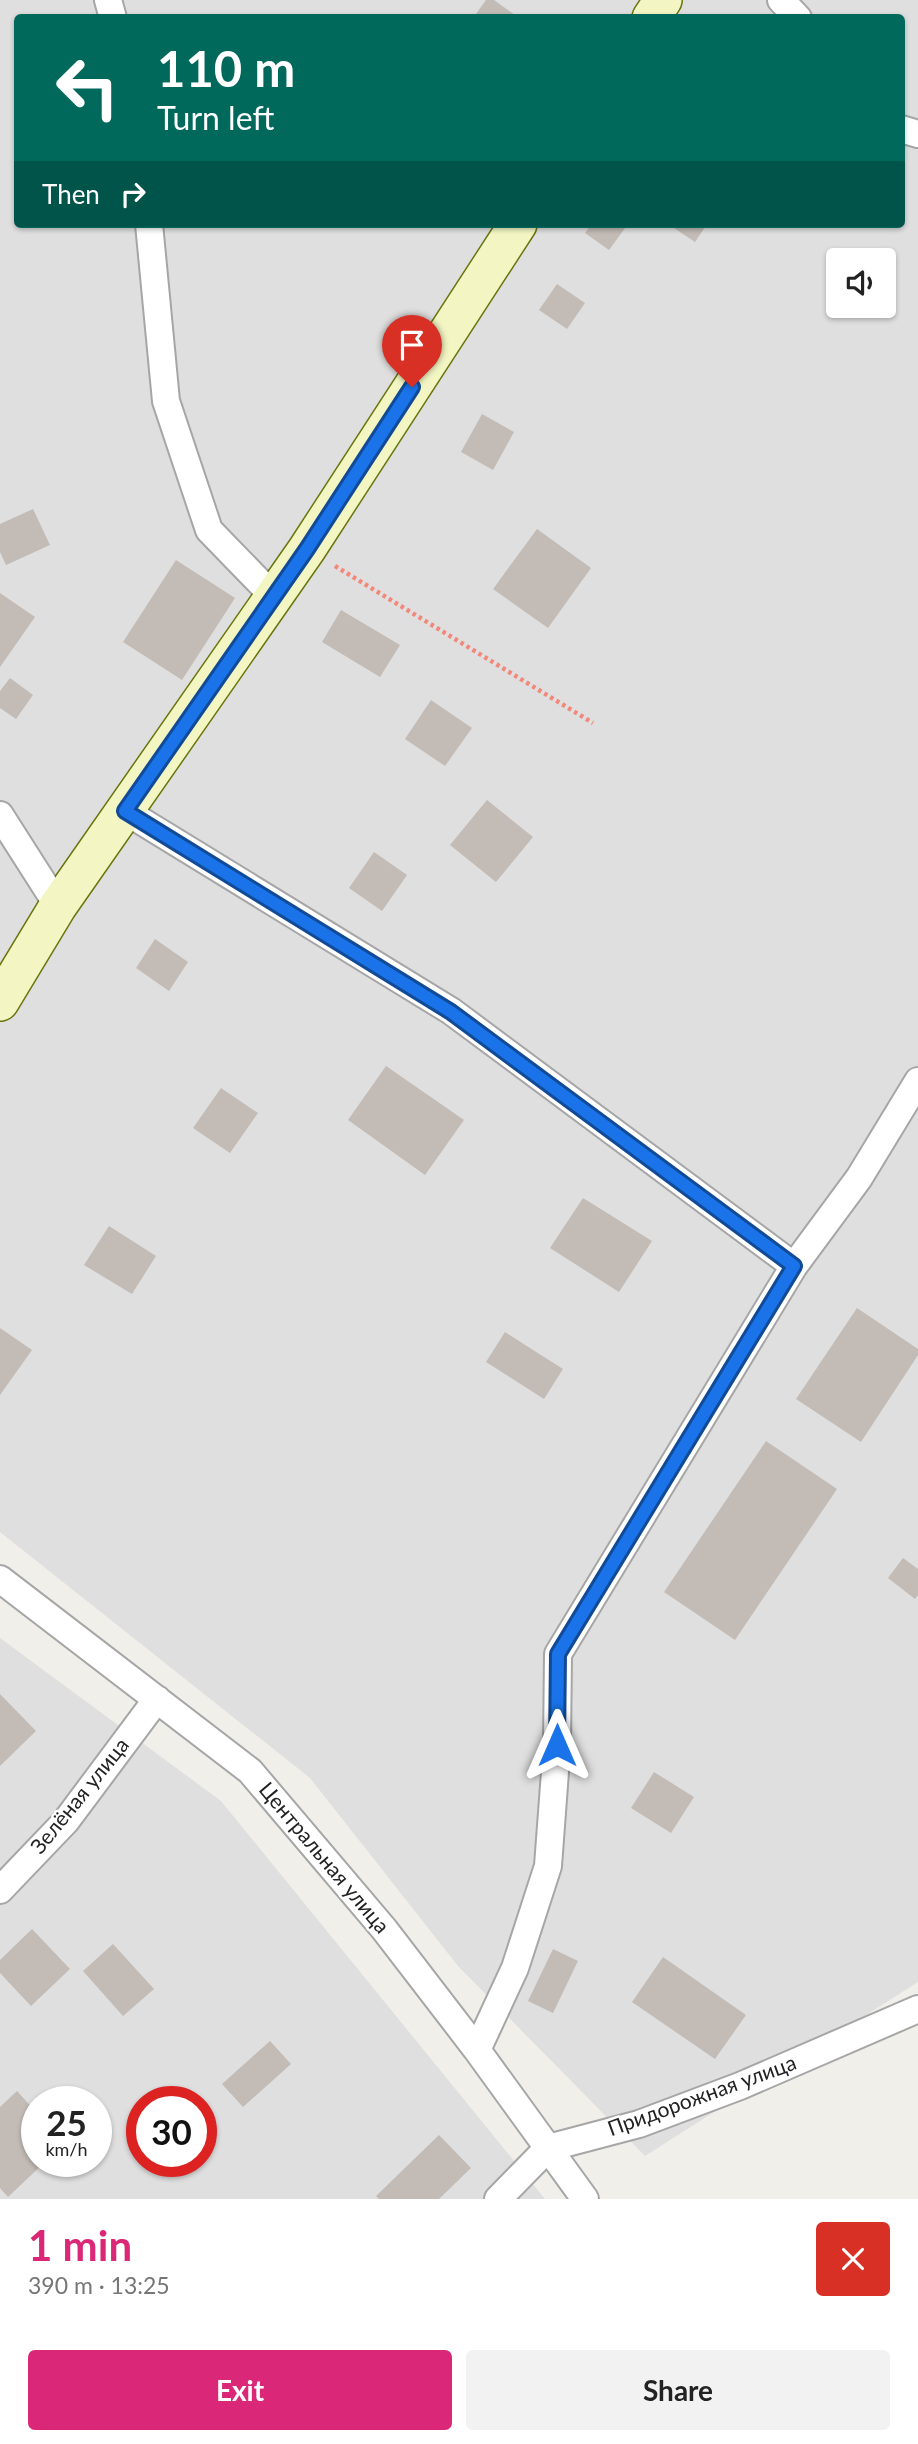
<!DOCTYPE html>
<meta charset="utf-8">
<style>
body{margin:0;font-family:Lato,sans-serif;background:#f2f2f2;color:#222;height:100vh;display:flex;flex-direction:column;font-size:26px;white-space:nowrap}
*{box-sizing:border-box;margin:0}
p{font-size:23px;color:#767676}
.icon{flex:none;width:38px;height:38px;fill:none;stroke:currentColor;stroke-width:2;stroke-linecap:round;stroke-linejoin:round}
.map{position:relative;height:2199px;overflow:hidden}
.side{display:flex;flex-direction:column;background:#fff;flex:1}
.side>*{flex:none}
.top-card{position:absolute;left:14px;top:14px;width:891px;height:214px;border-radius:7px;box-shadow:0 2px 5px #0004;background:#00695c;color:#fff;overflow:hidden}
.buttons{position:absolute;left:826px;top:248px;display:grid;gap:14px}
.buttons a{display:grid;place-items:center;width:70px;height:70px;border-radius:7px;background:#fff;box-shadow:0 2px 5px #0004;font-size:35px}
.speed{position:absolute;left:21px;top:2086px;display:flex;gap:14px;font-size:35px;font-weight:700;text-align:center}
.speed>*{display:grid;place-content:center;width:91px;height:91px;border-radius:50%;background:#fff;box-shadow:0 2px 5px #0004;line-height:1}
.speed small{font-size:18px;font-weight:400}
.speed .limit{border:10px solid #d22;background:#fff;color:#111}
.pin{position:absolute;display:grid;place-items:center;width:60px;height:60px;color:#fff;margin:-72px -30px;border-radius:50% 50% 50% 0;rotate:-45deg;box-shadow:0 0 7px #0007}
.pin .icon{rotate:45deg}
.me{position:absolute;width:77px;margin:-38px;rotate:0deg;stroke-linejoin:round;filter:drop-shadow(0 0 5px #0008)}
.turn{display:flex;align-items:center;gap:24px;height:147px;padding:0 28px;font-size:32px}
.turn .icon{width:91px;height:91px;stroke-width:2.5}
.turn b{display:block;font-size:49px;line-height:60px}
.then{display:flex;align-items:center;height:66px;padding:0 28px;background:#0003;gap:14px;font-size:26px}
.round{display:grid;place-items:center;flex:none;width:74px;height:74px;border-radius:7px;background:#f2f2f2}
.summary{display:flex;align-items:center;justify-content:space-between;height:119px;padding:0 28px}
h1{font-size:42px;font-weight:700;line-height:52px;color:#db2777}
.primary-button{display:flex;gap:14px;margin-top:auto;padding:14px 28px}
.primary-button a{flex:1;height:80px;border-radius:7px;background:#db2777;color:#fff;font-size:28px;font-weight:700;line-height:80px;text-align:center}
.primary-button a+a{background:#f2f2f2;color:#222}
.map>svg:first-child{display:block}
</style>
<div class="map">
<svg width="918" height="2199" viewBox="0 0 918 2199">
<rect width="100%" height="100%" fill="#f1efea"/>
<path fill="#e0dfdf" fill-rule="evenodd" d="M0,0H918V1982L645,2156L458,1966L310,1778L0,1532ZM18,18H901V224H18ZM838,261H884V306H838Z
M0,1638L221,1801L545,2199H0ZM37,2102H96V2161H37ZM142,2102H201V2161H142Z"/>
<path fill="#c2bbb6" d="M486,0H494L519,18H473Z
M592,224H628L609,250L585,233Z
M668,224H707L695,242Z
M557,284L585,303L567,329L539,310Z
M482,414L514,432L493,470L461,452Z
M33,509L50,545L6,565L0,552V524Z
M537,529L591,568L548,628L493,589Z
M176,560L235,598L182,680L123,642Z
M0,593L35,617L0,667Z
M341,610L400,645L380,677L322,642Z
M10,678L33,695L16,719L0,708V691Z
M431,700L472,728L445,766L405,739Z
M487,800L533,837L496,882L450,845Z
M374,852L407,875L382,911L349,888Z
M155,939L188,962L169,991L136,968Z
M386,1066L464,1120L425,1175L348,1120Z
M221,1088L258,1113L230,1153L193,1128Z
M583,1198L652,1241L619,1292L550,1248Z
M109,1226L156,1256L132,1294L84,1265Z
M857,1308L918,1349V1355L861,1442L796,1399Z
M0,1328L32,1350L0,1395Z
M505,1332L563,1369L544,1399L486,1362Z
M766,1441L837,1489L735,1640L664,1592Z
M903,1558L918,1569V1595L915,1599L888,1578Z
M0,1694L36,1731L0,1766Z
M654,1772L694,1797L671,1833L631,1808Z
M32,1929L70,1969L31,2006L0,1973V1960Z
M113,1944L154,1989L123,2016L83,1971Z
M553,1949L578,1961L553,2013L528,2001Z
M663,1957L746,2015L715,2059L632,2002Z
M270,2041L291,2064L243,2107L222,2084Z
M17,2091L37,2113V2161H46L8,2197L0,2188V2107Z
M439,2135L471,2168L439,2199H379L376,2196Z"/>
<g fill="none" stroke-linecap="round" stroke-linejoin="round">
<defs>
<path id="street" d="M108,0L113,18
M781,0L798,18
M901,129L918,134
M149,224L166,401L209,530L274,597
M125,811L451,1011L794,1266
M0,815L58,906
M0,1579L250,1771L384,1929L477,2050L585,2199
M0,1890L66,1821L157,1699
M477,2050L515,1968L548,1866L557,1745L558,1654L794,1266L859,1178L918,1081
M498,2199L548,2148L639,2124L740,2086L918,2009"/>
<path id="secondary" d="M651,18L663,0
M0,1002L58,906L307,549L518,224"/>
</defs>
<use href="#street" stroke="#a6a6a6" stroke-width="30"/>
<use href="#secondary" stroke="#69750d" stroke-width="40"/>
<path stroke="#f1887b" stroke-width="4.5" stroke-dasharray="3.5 3.5" stroke-linecap="butt" d="M335,566L593,723"/>
<use href="#street" stroke="#fff" stroke-width="26"/>
<use href="#secondary" stroke="#f3f6c3" stroke-width="37"/>
</g>
<g fill="none" stroke-linecap="round" stroke-linejoin="round">
<defs>
<path id="route" d="M412,387L307,549L125,811L451,1012L794,1266L558,1654L557,1745"/>
</defs>
<use href="#route" stroke="#114b97" stroke-width="18"/>
<use href="#route" stroke="#1a73e8" stroke-width="12"/>
</g>
<g text-anchor="middle" stroke-width="5" stroke-linejoin="round" paint-order="stroke">
<g font-size="21" fill="#222" stroke="#fff">
<text transform="translate(80 1796) rotate(-51)" y="7">Зелёная улица</text>
<text transform="translate(324 1858) rotate(50)" y="7">Центральная улица</text>
<text transform="translate(702 2096) rotate(-20)" y="7">Придорожная улица</text>
</g>
</g>
</svg>
<div class="buttons">
<a><svg class="icon" aria-label="sound" viewBox="0 0 24 24"><path d="M4 9h4l5-4v14l-5-4H4zM17 9q2 3 0 6"/></svg></a>
</div>
<div class="speed"><div>25<small>km/h</small></div><div class="limit">30</div></div>
<div class="pin" style="left:412px;top:387px;background:#d93025"><svg class="icon" aria-label="arrive" viewBox="0 0 24 24"><path d="M6 21V4h12l-3 4 3 4H6"/></svg></div>
<svg class="me" style="left:557px;top:1745px" viewBox="-20 -20 40 40"><path d="M0-17L14 15 0 8-14 15z" fill="#1a73e8" stroke="#fff" stroke-width="4"/></svg>
<div class="top-card">
<div class="turn"><svg class="icon" aria-label="left" viewBox="0 0 24 24"><path d="M17 20v-9H6M10 6l-5 5 5 5"/></svg><div><b>110 m</b>Turn left</div></div>
<div class="then">Then<svg class="icon" aria-label="right" viewBox="0 0 24 24"><path d="M7 20v-9h11M14 6l5 5-5 5"/></svg></div>
</div>
</div>
<section class="side">
<div class="summary"><div><h1>1 min</h1><p>390 m · 13:25</p></div><a class="round" style="background:#d93025;color:#fff"><svg class="icon" aria-label="close" viewBox="0 0 24 24"><path d="M6 6l12 12M18 6L6 18"/></svg></a></div>
<div class="primary-button"><a>Exit</a><a>Share</a></div>
</section>
